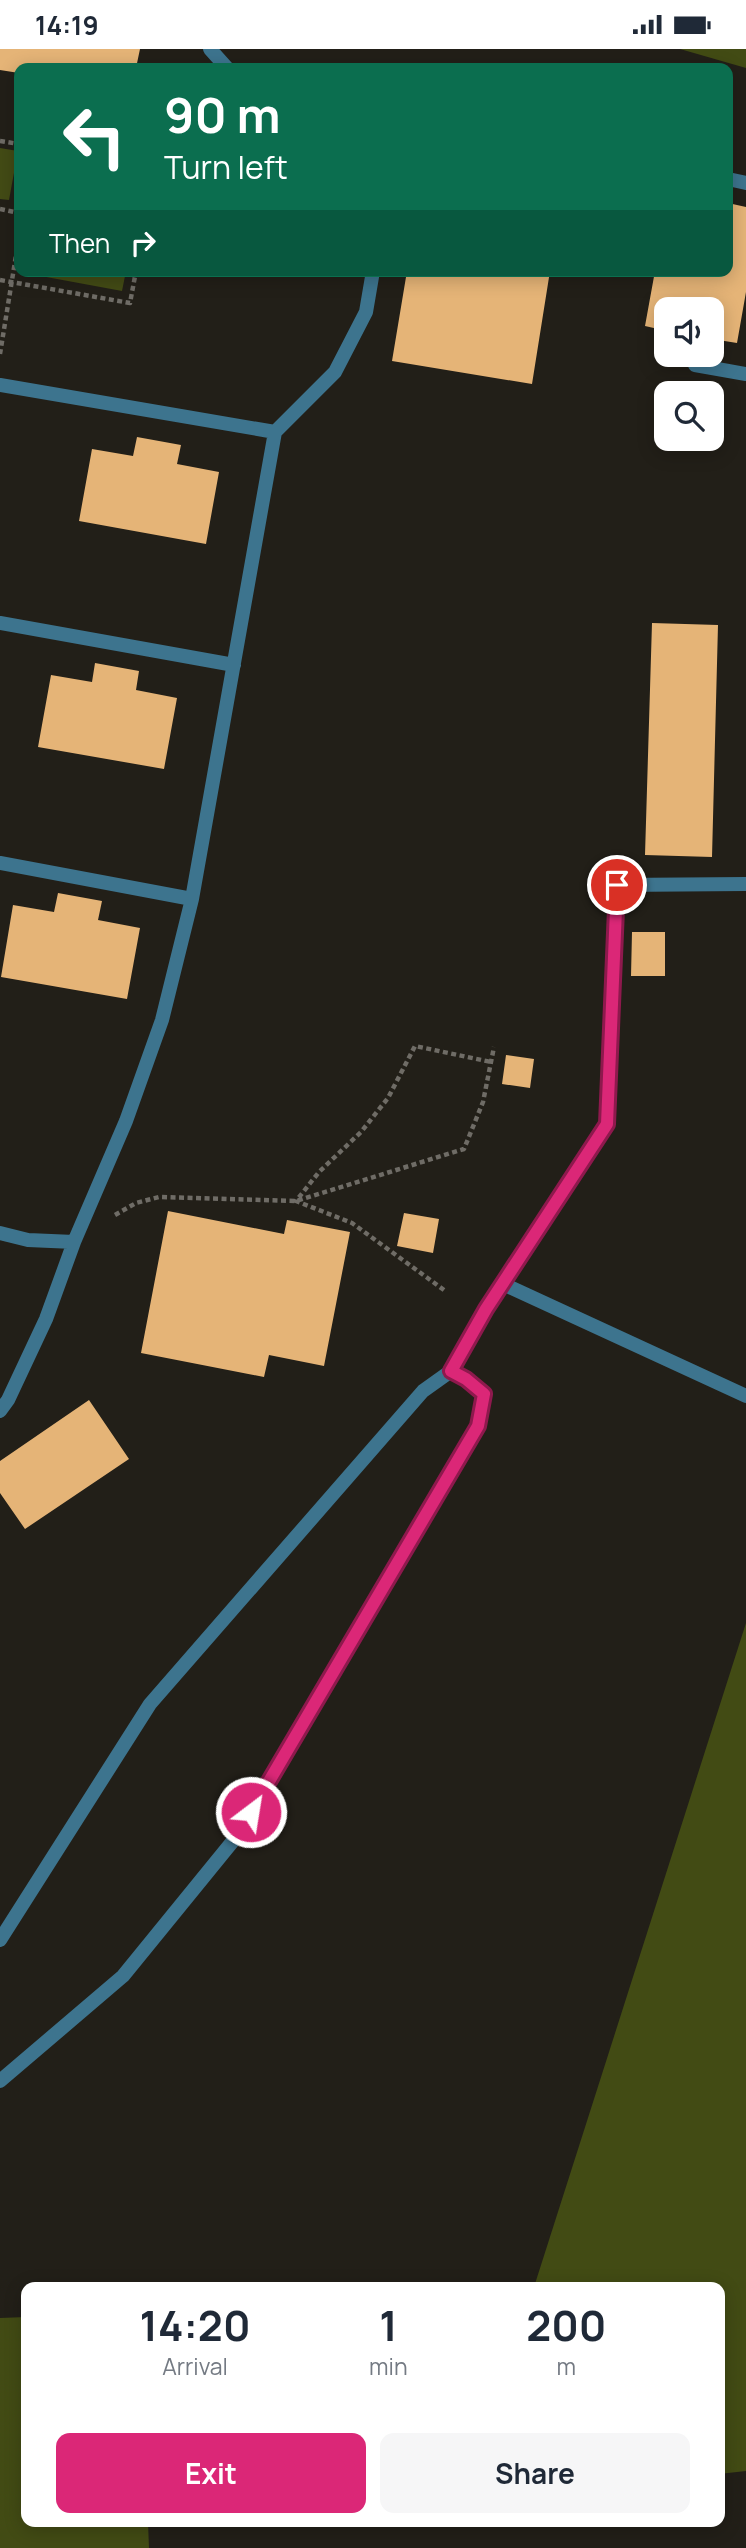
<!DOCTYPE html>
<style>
body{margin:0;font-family:Manrope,sans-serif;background:#f6f6f7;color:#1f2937;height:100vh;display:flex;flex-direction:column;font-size:26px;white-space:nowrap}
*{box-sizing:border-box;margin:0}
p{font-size:23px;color:#747a83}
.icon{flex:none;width:38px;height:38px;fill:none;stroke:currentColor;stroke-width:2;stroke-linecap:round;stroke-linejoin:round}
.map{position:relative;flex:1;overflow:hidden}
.panel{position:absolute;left:21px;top:2233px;width:704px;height:245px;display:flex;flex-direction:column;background:#fff;border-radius:14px;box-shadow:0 4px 18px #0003}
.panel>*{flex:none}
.guide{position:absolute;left:14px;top:14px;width:719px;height:214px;border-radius:14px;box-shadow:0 4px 18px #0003;background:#0b6e4f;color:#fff;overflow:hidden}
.tools{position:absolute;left:654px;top:248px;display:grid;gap:14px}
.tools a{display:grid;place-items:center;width:70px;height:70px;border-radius:14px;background:#fff;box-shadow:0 4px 18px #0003;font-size:35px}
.pin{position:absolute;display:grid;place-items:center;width:60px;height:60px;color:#fff;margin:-30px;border:4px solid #fff;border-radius:50%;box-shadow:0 2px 7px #0007}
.me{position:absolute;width:77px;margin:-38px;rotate:31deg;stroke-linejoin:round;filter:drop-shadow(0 0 5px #0008)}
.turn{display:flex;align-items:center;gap:24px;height:147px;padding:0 35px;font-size:32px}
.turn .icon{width:91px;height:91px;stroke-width:2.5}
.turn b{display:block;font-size:49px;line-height:60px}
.then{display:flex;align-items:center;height:66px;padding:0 35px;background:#0003;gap:14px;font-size:26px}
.eta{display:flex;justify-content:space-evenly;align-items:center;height:119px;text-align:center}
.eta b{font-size:42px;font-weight:700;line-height:49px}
.button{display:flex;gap:14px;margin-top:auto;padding:14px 35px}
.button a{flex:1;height:80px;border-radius:14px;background:#db2777;color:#fff;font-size:28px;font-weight:700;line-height:80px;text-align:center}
.button a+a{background:#f6f6f7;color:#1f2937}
.status{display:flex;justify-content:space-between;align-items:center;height:49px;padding:0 35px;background:#fff;direction:ltr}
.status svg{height:19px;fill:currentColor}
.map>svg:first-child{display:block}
</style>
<div class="status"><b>14:19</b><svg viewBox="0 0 49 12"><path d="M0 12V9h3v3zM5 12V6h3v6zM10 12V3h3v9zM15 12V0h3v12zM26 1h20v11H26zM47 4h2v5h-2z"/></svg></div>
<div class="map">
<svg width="746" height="2499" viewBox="0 0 746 2499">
<rect width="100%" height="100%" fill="#221f18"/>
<path fill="#434b15" d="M0,99L18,102L9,151L0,150Z
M30,222H126L122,242L30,225Z"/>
<path fill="#424b14" d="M680,0H746V19Z
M746,1574V2422L719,2425V2238H534Z
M26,2268V2473H148L149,2499H0V2269Z"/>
<path fill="#e5b477" d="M0,0H140L136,19H19V24L0,21Z
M728,154L746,158V243L737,294L712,290V261H667V282L645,277L655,222H728Z
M407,222H550L532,335L392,312Z
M137,388L181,396L177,415L219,423L206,495L79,472L92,400L133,407Z
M652,574L718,576L712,808L645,806Z
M95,614L139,622L136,641L177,649L164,720L38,698L51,626L92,633Z
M58,844L102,852L98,871L140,879L127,950L1,928L13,856L54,863Z
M632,883H665V927H631Z
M506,1006L534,1010L530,1039L502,1035Z
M168,1162L284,1185L287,1171L350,1183L324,1317L269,1306L264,1328L141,1304Z
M404,1164L439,1170L433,1204L397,1197Z
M89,1351L129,1410L25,1480L0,1444V1412Z"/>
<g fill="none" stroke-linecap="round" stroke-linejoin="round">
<path stroke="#6f6c66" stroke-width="4.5" stroke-dasharray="5 3.5" stroke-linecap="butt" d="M0,92L19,95
M0,160L19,164
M0,231L130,254L136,222
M0,305L19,188
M115,1166L136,1154L159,1148L296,1152L464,1100L483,1053L494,998
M444,1241L352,1174L296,1152L319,1123L361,1083L388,1049L415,997L491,1013"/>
<path stroke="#3d748e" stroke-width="14" d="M728,130L746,134
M695,316L746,325
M503,1235L746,1347
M0,1891L150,1655L423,1342L451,1322L486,1260L607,1075L617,836L746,835
M0,2032L123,1927L237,1787L478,1377L484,1345L466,1330L451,1322"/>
<path stroke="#3d748e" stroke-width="14" d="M210,0L227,19
M0,336L275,383
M0,574L234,616
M0,814L192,850
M0,1184L28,1191L74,1193
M0,1362L8,1351L46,1270L74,1193L126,1072L162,971L192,850L275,383L335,323L366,263L373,222"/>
</g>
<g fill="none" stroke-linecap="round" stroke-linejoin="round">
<defs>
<path id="route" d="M251,1763L478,1377L484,1345L466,1330L451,1322L486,1260L607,1075L617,836"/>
</defs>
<use href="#route" stroke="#8e194d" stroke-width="18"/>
<use href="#route" stroke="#db2777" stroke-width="12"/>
</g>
</svg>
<div class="tools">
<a><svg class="icon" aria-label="sound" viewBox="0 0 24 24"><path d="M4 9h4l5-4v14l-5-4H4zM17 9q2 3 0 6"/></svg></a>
<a><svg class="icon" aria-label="search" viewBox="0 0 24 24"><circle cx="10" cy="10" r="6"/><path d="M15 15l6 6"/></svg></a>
</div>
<div class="pin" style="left:617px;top:836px;background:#d93025"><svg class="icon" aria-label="arrive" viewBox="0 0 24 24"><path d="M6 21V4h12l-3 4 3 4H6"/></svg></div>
<svg class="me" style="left:251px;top:1763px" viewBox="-20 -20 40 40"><circle r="17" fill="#db2777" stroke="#fff" stroke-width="3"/><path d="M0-11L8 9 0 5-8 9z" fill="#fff"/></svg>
<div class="guide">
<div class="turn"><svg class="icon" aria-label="left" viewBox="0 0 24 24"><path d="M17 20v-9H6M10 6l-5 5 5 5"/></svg><div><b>90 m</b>Turn left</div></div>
<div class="then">Then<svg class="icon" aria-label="right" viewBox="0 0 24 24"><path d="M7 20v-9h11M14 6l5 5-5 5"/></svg></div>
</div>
<section class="panel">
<div class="eta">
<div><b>14:20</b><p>Arrival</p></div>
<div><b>1</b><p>min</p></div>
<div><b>200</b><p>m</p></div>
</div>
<div class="button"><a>Exit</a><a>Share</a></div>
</section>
</div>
